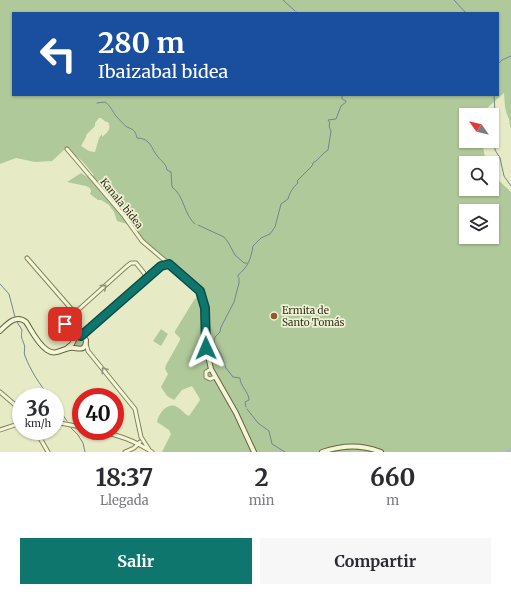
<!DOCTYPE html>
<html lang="es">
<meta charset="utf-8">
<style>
body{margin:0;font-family:Merriweather,serif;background:#f7f7f7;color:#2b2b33;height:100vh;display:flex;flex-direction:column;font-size:15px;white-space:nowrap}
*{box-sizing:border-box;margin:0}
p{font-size:13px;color:#7c7c81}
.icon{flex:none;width:22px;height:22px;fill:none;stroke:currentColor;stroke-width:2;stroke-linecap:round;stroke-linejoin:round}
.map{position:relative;height:452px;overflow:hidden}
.side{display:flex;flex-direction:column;background:#fff;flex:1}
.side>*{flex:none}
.top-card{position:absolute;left:12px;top:12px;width:487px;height:84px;border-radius:0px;box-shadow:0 1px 3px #0004;background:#1a4fa0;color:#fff;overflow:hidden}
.needle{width:26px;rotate:304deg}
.fabs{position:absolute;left:459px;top:108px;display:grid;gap:8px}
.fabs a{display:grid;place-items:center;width:40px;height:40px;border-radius:0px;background:#fff;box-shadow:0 1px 3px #0004;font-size:20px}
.speed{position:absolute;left:12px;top:388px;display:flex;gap:8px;font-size:20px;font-weight:700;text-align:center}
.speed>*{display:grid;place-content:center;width:52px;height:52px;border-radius:50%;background:#fff;box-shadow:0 1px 3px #0004;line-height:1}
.speed small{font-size:10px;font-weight:400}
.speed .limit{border:6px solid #d22;background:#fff;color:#111}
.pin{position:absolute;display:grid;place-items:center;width:34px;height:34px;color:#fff;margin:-17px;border-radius:8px;box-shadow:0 2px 6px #0006}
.me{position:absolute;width:44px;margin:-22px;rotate:359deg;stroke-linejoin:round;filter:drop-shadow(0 0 3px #0008)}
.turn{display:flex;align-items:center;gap:14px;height:84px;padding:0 20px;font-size:18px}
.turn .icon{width:52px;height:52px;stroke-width:2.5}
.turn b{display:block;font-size:28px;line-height:34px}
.eta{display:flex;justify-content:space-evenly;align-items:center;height:68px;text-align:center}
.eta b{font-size:24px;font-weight:700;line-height:28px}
.primary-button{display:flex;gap:8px;margin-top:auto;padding:8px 20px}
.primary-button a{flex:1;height:46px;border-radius:0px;background:#0f766e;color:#fff;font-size:16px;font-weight:700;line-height:46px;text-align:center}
.primary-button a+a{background:#f7f7f7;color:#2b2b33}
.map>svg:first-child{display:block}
</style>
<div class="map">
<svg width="511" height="452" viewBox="0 0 511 452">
<rect width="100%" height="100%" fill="#e7ebc5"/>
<path fill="#b0c99a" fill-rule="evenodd" d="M0,0H511V128C509,125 510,123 509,119C504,108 505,105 504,93L487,108L484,115H466V141H482L486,163H466V189H492V174L511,192V452H162L171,434L169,430L157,422C158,415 166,403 175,406C181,408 184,414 189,416L200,400C200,398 193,388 192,386L182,390L174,400L167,396L161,387L168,374L165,369L166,365L180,340V338L175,333V331L194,300L199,295V292L144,240L143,241L134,226L117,221L114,212L109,205L101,200H98L90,194L91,191L90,188L86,186L67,182L81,173L89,178L94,175L82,161L66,148L52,161L35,162L16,158L0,164ZM13,13H498V95H13ZM99,118H101L106,122H108C112,129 107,133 102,137V134L99,138L95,152L89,151L81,146L86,137V135L95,126V123ZM466,211H492V237H466Z
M161,329L168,334L161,346L153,341Z
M74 342a5 5 0 1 1 10 0a5 5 0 1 1-10 0Z"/>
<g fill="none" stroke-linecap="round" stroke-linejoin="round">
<path stroke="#6e888d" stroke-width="1" d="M283,0L295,11
M454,0L466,13
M297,12L298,13
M498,62V66
M498,64L502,60L511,56
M494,95L496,128L495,150L500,158L504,176L511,186
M97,103L105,102C111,106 112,111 116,116C118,118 125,126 127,127C134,130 135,130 137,138C151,138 151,149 158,157C161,161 166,163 167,170L171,172L172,187C184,195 184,215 195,224
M198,225L224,237L228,242L235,255L244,263H247
M238,277V275C248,267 251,259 253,246L261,238L270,234L275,227L281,204L288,199C289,194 293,187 298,183L297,181L312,166L313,163C319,160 322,153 328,150L331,131L329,126L330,123L328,120L336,119L341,106L346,102V101L342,99V95
M239,278V283L234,302L221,327L220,332L215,337L214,342L217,348L221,354L226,368L233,377L240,378C240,386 249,392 249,400L245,402L246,407
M0,284L9,294L15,317
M17,322L22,330C21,338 21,336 24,344C26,348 23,352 25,356C31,371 39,384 50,397
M55,404L67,421
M247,409L258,423L269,431L272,444L285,452
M71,428L78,435L83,443L85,452"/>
<path stroke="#a7bcbf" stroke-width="4.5" d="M508,452L511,450"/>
<defs>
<path id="street" d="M67,149L124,216L142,241L169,264
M27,258L74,312
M78,336C71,333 63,328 67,320L127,266L131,263H136L144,273L146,279
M86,344L88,351L135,409L141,437L150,451
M211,369L206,372V377L210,379L215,377
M0,392L21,410
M55,422L81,427
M0,430L21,423
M36,431L48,452
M99,431C120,436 134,440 152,452
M125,452L134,448L140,442"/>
<path id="secondary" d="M0,331C7,324 16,314 26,322C32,331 37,343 47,350C56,356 61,349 70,348C75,347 79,350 83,348C86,346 86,343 86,340L81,335
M66,349L72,344L76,336L81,335L161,266L169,264L200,291L205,308V342L211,369L236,413L254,452
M322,452C342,445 361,444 381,452"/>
</defs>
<use href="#street" stroke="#85835c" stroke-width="5"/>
<use href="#secondary" stroke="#676440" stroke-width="6"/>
<use href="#street" stroke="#f3f7d8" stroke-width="3"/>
<use href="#secondary" stroke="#f3f7d8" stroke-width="4"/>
</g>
<defs><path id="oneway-chevron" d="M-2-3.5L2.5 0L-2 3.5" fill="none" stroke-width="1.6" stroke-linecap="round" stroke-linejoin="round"/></defs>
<g stroke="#94967c">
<use href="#oneway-chevron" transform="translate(104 287) rotate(-41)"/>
<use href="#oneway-chevron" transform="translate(104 370) rotate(-126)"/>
</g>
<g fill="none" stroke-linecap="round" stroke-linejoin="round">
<defs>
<path id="route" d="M65,324L72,333L81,336L161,266L169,264L200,291L205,308L206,348"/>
</defs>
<use href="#route" stroke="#0a4d48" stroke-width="10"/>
<use href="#route" stroke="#0f766e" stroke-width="7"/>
</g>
<circle fill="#915730" stroke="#eff3d5" stroke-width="1.5" cx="274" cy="316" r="4"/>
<g text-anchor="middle" stroke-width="3.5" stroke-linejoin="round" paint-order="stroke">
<g font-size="10" fill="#36341f" stroke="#eff3d5">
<text transform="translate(122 203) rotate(51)" y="4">Kanala bidea</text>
</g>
<g font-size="10" fill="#36341f" stroke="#eff3d5" text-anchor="start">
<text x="282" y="314">Ermita de<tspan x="282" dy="12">Santo Tomás</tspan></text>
</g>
</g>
</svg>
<div class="fabs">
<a><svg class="needle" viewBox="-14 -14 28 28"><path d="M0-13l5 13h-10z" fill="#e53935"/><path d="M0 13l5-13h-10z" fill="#7c7c81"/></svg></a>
<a><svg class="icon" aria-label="search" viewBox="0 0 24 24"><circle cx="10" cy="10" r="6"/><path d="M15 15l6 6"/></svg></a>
<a><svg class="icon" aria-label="layers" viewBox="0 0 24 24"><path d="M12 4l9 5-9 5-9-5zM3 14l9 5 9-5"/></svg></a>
</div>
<div class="speed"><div>36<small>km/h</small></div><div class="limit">40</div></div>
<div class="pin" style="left:65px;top:324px;background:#d93025"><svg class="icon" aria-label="arrive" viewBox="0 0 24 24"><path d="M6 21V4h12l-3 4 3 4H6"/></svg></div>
<svg class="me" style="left:206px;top:348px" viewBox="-20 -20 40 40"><path d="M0-17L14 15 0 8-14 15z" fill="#0f766e" stroke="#fff" stroke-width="4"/></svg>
<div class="top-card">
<div class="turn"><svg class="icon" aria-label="left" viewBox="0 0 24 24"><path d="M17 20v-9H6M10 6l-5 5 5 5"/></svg><div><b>280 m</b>Ibaizabal bidea</div></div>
</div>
</div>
<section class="side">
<div class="eta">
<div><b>18:37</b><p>Llegada</p></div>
<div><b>2</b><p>min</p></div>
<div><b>660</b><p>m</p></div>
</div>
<div class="primary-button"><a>Salir</a><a>Compartir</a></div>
</section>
